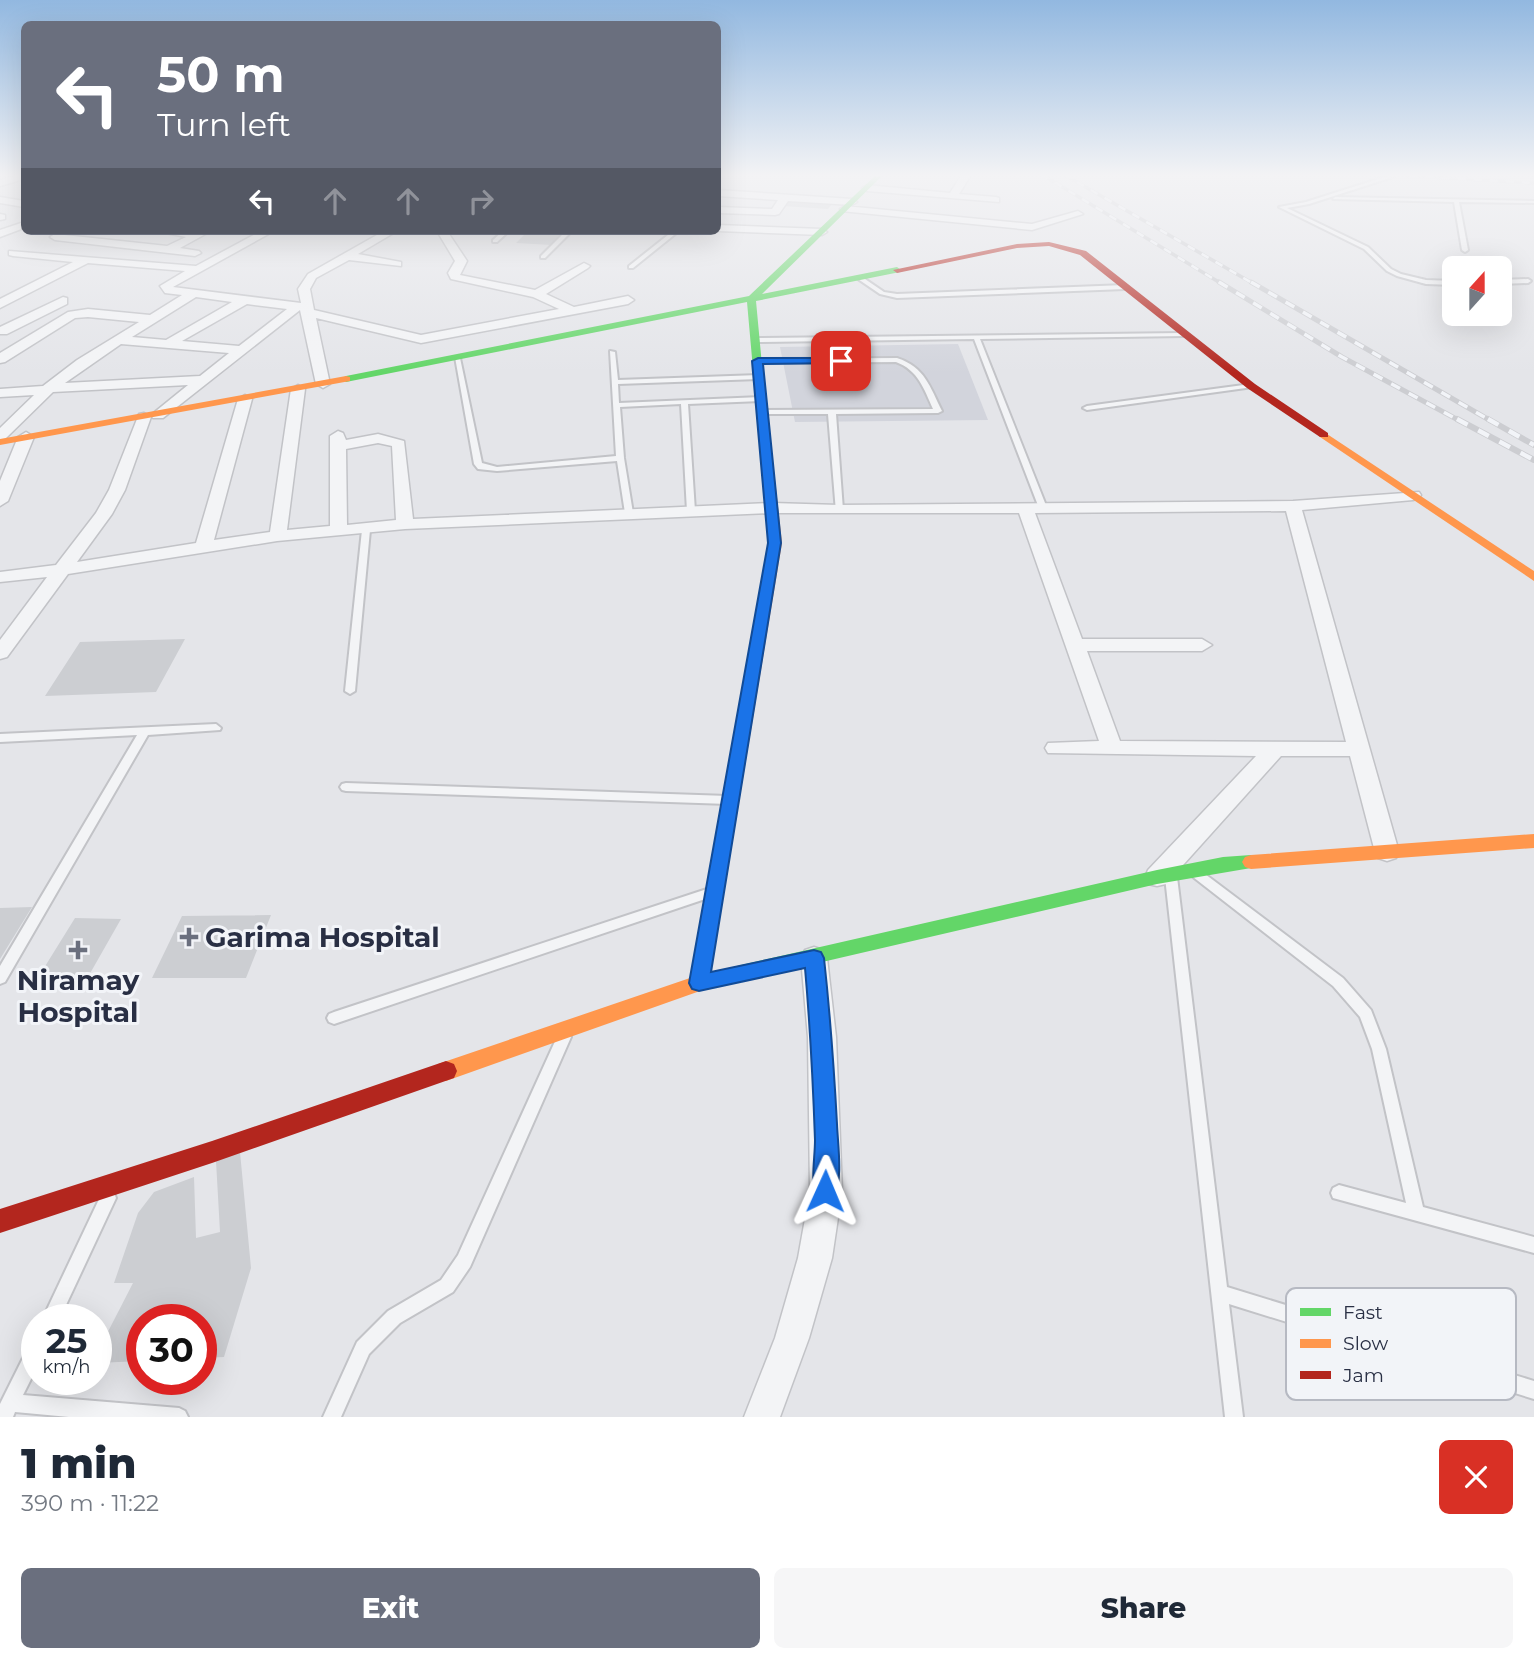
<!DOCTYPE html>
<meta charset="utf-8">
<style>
body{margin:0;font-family:Montserrat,sans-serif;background:#f6f6f7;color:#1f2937;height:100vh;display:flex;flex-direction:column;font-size:26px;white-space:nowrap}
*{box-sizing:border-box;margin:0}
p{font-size:23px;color:#747a83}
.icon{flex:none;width:38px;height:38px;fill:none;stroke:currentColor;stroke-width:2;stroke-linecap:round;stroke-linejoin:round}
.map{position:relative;height:1417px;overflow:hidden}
.drawer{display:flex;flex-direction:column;background:#fff;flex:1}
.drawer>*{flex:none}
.top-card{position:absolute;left:21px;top:21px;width:700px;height:214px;border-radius:10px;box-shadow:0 7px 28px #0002;background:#6a6f7e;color:#fff;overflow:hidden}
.needle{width:46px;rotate:21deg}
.buttons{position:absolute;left:1442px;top:256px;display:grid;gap:14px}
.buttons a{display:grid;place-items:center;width:70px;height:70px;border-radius:10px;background:#fff;box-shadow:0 7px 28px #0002;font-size:35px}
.speed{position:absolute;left:21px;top:1304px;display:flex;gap:14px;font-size:35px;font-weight:700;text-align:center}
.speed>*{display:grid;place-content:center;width:91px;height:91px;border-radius:50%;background:#fff;box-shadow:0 7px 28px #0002;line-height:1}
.speed small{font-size:18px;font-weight:400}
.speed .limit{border:10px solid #d22;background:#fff;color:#111}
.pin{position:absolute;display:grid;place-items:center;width:60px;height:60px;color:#fff;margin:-30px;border-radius:14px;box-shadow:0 4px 10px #0006}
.me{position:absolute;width:77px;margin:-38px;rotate:1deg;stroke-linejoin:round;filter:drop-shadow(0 0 5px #0008)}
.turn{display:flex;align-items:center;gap:24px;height:147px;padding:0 21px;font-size:32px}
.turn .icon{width:91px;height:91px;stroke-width:2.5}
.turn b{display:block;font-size:49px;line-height:60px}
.lanes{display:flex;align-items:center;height:66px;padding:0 21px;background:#0003;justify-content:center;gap:35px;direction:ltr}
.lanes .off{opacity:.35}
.round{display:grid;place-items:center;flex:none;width:74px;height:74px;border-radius:10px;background:#f6f6f7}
.head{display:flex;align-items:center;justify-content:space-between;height:119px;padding:0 21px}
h1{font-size:42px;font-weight:800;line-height:52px}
.cta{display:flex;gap:14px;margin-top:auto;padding:14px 21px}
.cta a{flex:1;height:80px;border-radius:10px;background:#6a6f7e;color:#fff;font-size:28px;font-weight:800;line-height:80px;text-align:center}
.cta a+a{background:#f6f6f7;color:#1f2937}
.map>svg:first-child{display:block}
</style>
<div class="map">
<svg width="1534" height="1417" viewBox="0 0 1534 1417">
<rect width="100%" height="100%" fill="#e4e5e9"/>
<path fill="#d2d4dc" d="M958,344L988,420L795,422L780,347Z"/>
<path fill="#ccced2" d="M789,198L834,201L828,209L783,206Z
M528,231H563L550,245L516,243Z
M185,639L156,692L45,696L80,642Z
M32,907L0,959V908Z
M271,915L246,978H152L182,916Z
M75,918L121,919L88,977L39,976Z
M240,1152L251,1268L224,1357L201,1358V1320H142V1361L96,1363V1355L133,1283H114L138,1213L154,1192L194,1177L196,1238L220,1232L216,1161Z"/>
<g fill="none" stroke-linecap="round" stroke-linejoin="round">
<defs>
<path id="lane" d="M1394,174H1402L1309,204L1287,208L1368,247L1391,269L1401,274L1426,280L1454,281V285L1426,284L1397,276L1387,271L1364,249L1279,207L1306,202Z
M1335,197L1534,201V203L1459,202L1468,250L1465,252L1462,250L1454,202L1333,199Z
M503,231H509L497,242H493V240Z
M566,231H572L545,258H541V256Z
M673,231H679L633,268H629V266Z
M858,277H862L884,292L897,294L1125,285L1128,287L1125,289L897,298L880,294L858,279Z
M1500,280L1528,279L1531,281L1528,283L1500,284Z
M1183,333L1185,334V336L980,339L1047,508L1043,510L1039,508L974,339L756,342L753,340L756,338Z
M610,351L615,352L618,380L759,375L762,377L759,379L618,384L619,403L761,397L765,399L761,401L688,404L695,511L694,513L691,514L687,511L681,404L620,407L624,458L633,513L632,515L629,516L625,513L617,461L497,471L478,469L474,464L455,357L460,358L482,463L497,467L616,456Z
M897,358C925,367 930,387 942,411L938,413L836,414L843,510L842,512H836L828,414H762L758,412L759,410L933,409C924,389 918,370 896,362L758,363L755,361L758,359Z
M1251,384L1254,386L1253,387L1087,410L1083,408L1087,406Z
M366,527L370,530L355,691L350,694L345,691L362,530Z
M216,724L221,728L220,730L148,735L5,982L0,984V966L137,735L0,742V734Z
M346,783L728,796L732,797L734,800L732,803L728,804L346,791L342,790L340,787L342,784Z
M1197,869L1201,871L1343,978L1371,1010L1386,1049L1423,1207L1534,1237V1253L1333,1198L1331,1193L1333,1188L1339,1185L1406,1203L1372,1049L1360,1017L1333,986L1193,877L1191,874L1193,871Z
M1171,872L1175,874L1177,877L1227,1287L1534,1381V1399L1229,1304L1243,1417H1225L1165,877L1167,874Z
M710,888L714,890L716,893L714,896L334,1024L329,1022L327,1018L329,1014L334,1012Z
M564,1031L569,1033L571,1037L470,1267L453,1292L400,1323L369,1354L341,1417H323L357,1342L388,1311L441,1280L458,1255L557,1037L559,1033Z
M108,1190L114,1193L116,1198L59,1320H42L102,1193Z
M37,1339V1367L23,1395L179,1408L185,1411L188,1417H69L15,1412L13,1417H0V1404L31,1342Z"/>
<path id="street" d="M20,174H24V179L0,186V180Z
M962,174L971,175L959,194L996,197L999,198V202L867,191L862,188L867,185L950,193Z
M718,190L852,199L857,202L852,205L788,201L779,214L775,215L718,213V207L772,209L778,200L718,196Z
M0,197L24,201V207L0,203Z
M845,206L1032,224L1078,211L1083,214L1032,230L841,211L840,209Z
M0,214L5,215V219L0,220Z
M24,222V228L0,237V230Z
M718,225L822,229L827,232L822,235L718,231Z
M156,231H211L180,248L199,251L201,253L195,256L55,240L50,237L55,234L167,246L186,237Z
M261,231H274L173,287L301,303L298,289L308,274L384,231H397L358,254L401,262V266L349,260L316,278L310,289L314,310L421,335L559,309L533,297L451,279L448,273L455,261L437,231H447L467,261L460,275L535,290L584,263L590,266L588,268L546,294L574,307L628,296L634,300L628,304L421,343L316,318L330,384L323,388L316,384L300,310L163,418H153L151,415L188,385L53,392L5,439L0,441V428L34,395L0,397V389L43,386L77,360L139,322L88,317L75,318L5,362L0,363V353L68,312L88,309L150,315L182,295L165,293L160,286L185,271L88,263L0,308V299L73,262L13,256L9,255V251L196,266ZM196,297L232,302L166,340L132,337ZM247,304L287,309L239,346L182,341ZM121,344L229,353L200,376L65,383Z
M63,297L67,298V304L7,334H0V327Z
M298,385L305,389L287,530L330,526V436L338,431L343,433L346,440L378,434L404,441L413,519L772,503L839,505L1293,501L1419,492L1421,495L1419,498L1413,500L1302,510L1399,852L1396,858L1387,861L1378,858L1375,852L1350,756H1281L1166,884L1157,886L1148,884L1145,877L1148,870L1256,756L1048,753L1045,748L1048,743L1099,741L1019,513H772L405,529L277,541L68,574L7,657L0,659V640L47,577L0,582V572L56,565L96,513L109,490L139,414L144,413L151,417L125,490L112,514L77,562L196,543L238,399L245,395L252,399L214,540L270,532L291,389ZM378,443L392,446L396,520L347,525L346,449ZM1286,511L1346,742L1120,741L1087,651H1202L1212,645L1202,639H1082L1035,513Z
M26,432L34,437L8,501L0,506V481L18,437Z
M814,947L823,950L827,958L836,1037L842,1191L832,1258L809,1338L780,1417H744L775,1338L798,1258L810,1191L808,1037L801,958L805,950Z"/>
</defs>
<use href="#lane" stroke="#c2c3c7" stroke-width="4"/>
<use href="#street" stroke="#c2c3c7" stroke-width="3"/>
<use href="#lane" fill="#f3f4f6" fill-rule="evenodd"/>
<use href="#street" fill="#f3f4f6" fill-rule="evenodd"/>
<path fill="#63d668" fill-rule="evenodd" d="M877,174H884L762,294L897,267L901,270L900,272L756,301L772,473H764L762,470L747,302L346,382L341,379L346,376L749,296Z
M1251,855L1257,857L1260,862L1257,867L1157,884L741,981L734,979L731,973L734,967L741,965L1157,870L1223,857Z"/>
<path fill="#ff974d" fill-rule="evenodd" d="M346,376L350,377V381L0,445V439Z
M1324,432L1534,571V581L1320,437L1318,435Z
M768,466L774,470L782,543L711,972L741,965L748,967L751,973L748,979L700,991L446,1081L438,1078L435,1071L438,1064L690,978L768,543L762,470Z
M1534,834V848L1251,869L1245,867L1242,862L1245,857L1251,855Z"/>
<path fill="#b3261e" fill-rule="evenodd" d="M1049,242L1086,251L1255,384L1328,433V437H1320L1247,388L1080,255L1049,246L1017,248L897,273L893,270L1017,244Z
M446,1061L454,1064L457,1071L454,1078L212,1163L0,1233V1209L212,1141Z"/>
<defs>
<path id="rail-far2" d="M1041,174L1222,284
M1063,174L1254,284
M1378,174L1534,183"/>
<path id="rail-far1" d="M1219,282L1342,357L1460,421
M1251,282L1491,421"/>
<path id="rail" d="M1457,419L1534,460
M1488,419L1534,445"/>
</defs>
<use href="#rail-far2" stroke="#cccdd1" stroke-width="3.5"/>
<use href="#rail-far1" stroke="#cccdd1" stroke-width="5"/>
<use href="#rail" stroke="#cccdd1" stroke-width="6"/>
<use href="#rail-far2" stroke="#f2f4f8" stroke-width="2.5" stroke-dasharray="8" stroke-linecap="butt"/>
<use href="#rail-far1" stroke="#f2f4f8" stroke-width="3.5" stroke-dasharray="10" stroke-linecap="butt"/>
<use href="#rail" stroke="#f2f4f8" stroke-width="4.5" stroke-dasharray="12" stroke-linecap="butt"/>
</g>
<linearGradient id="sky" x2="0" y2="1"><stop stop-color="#92b8e0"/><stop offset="0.47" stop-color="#f3f3f5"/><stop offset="1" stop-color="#f3f3f5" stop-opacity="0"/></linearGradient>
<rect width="1534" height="373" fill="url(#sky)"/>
<path fill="#1a73e8" stroke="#114b97" stroke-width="2" d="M841,358L845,359V363L763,364L781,543L711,972L814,950L821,952L824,958C830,1013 834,1068 837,1124C838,1147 843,1178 834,1199L825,1202L817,1199C810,1182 815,1159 815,1140C813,1083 810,1025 805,968L699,991L692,989L689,983L768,543L752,361L758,358Z"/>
<g fill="#6a6f7e" stroke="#f2f4f8" stroke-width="2.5">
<path d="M185.5 926.5h7v7h7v7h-7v7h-7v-7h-7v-7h7z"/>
<path d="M74.5 939.5h7v7h7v7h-7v7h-7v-7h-7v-7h7z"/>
</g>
<g text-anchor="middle" stroke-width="6" stroke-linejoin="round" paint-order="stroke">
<g font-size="28" font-weight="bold" fill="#292f44" stroke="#f2f4f8" text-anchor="start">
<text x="205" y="947">Garima Hospital</text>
<text x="78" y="990" text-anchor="middle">Niramay<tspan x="78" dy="32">Hospital</tspan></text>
</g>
</g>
<rect x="1286" y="1288" width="230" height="112" rx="10" fill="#f2f4f8" stroke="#b6b9c2" stroke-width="2"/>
<rect x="1300" y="1308" width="31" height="8" fill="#63d668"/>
<rect x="1300" y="1339" width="31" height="9" fill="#ff974d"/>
<rect x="1300" y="1371" width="31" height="8" fill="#b3261e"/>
<g font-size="19" fill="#292f44">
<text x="1343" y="1319">Fast</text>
<text x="1343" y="1350">Slow</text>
<text x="1343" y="1382">Jam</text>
</g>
</svg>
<div class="buttons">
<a><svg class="needle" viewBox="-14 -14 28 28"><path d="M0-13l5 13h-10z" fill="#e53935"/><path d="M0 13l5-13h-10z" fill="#747a83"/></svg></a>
</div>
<div class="speed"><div>25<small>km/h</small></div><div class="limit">30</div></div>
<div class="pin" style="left:841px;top:361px;background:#d93025"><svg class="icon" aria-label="arrive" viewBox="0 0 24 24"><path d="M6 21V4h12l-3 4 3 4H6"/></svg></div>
<svg class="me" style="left:825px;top:1191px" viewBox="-20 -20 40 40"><path d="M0-17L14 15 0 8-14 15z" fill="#1a73e8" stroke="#fff" stroke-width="4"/></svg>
<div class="top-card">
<div class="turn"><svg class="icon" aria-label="left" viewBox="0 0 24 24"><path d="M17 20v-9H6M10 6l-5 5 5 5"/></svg><div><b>50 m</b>Turn left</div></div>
<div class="lanes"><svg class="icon" aria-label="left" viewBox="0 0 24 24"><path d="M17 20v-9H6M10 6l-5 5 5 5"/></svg><svg class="icon off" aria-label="ahead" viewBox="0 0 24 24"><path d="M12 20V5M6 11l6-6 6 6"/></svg><svg class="icon off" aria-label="ahead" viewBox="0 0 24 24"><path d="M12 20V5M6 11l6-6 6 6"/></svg><svg class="icon off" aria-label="right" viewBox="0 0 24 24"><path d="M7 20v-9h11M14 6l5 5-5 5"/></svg></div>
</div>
</div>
<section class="drawer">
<div class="head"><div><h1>1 min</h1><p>390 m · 11:22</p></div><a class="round" style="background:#d93025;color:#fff"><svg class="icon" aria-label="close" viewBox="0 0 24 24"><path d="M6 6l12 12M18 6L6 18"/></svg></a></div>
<div class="cta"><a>Exit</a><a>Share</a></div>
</section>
